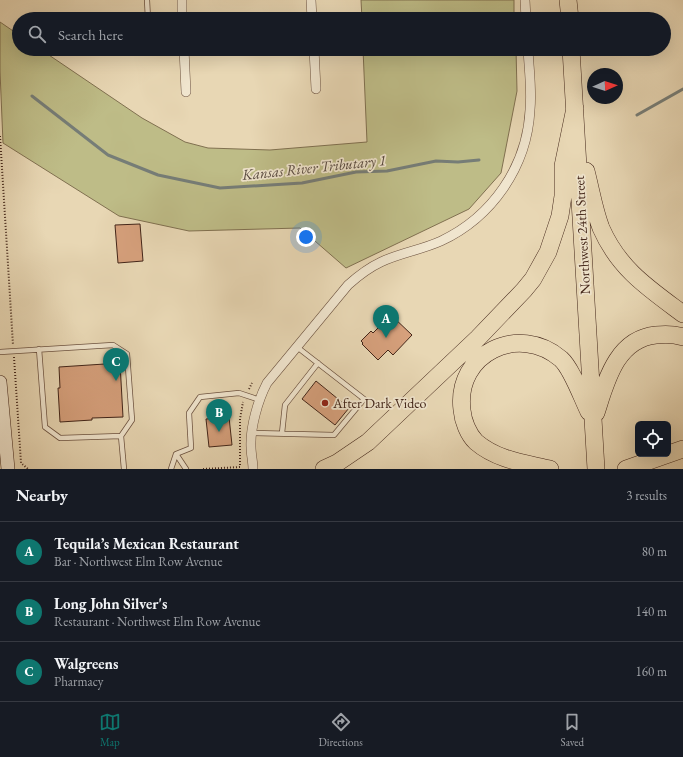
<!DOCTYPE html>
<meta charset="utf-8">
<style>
:root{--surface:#171b24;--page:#242831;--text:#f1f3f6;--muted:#9ea1a6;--line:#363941;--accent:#0f766e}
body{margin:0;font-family:"EB Garamond",serif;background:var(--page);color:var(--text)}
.controls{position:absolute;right:12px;bottom:12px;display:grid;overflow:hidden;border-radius:6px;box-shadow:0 4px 16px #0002}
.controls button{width:36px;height:36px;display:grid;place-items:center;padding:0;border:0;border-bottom:1px solid var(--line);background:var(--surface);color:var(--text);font:20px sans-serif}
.compass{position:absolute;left:587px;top:68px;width:36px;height:36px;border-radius:50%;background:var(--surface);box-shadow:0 4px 16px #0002;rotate:87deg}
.you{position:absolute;left:306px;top:237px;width:14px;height:14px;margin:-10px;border:3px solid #fff;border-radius:50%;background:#1a73e8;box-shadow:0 0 0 6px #1a73e833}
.badge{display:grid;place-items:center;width:26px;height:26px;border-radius:50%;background:var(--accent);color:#fff;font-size:13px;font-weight:700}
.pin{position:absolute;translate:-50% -33px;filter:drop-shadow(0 1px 2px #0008)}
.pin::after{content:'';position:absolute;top:21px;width:14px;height:12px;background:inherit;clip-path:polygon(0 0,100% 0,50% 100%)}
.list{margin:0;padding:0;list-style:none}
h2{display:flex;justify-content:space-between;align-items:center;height:52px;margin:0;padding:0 16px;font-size:17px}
h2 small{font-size:13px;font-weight:400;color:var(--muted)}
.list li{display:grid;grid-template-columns:26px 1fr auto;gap:12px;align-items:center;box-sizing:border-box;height:60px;padding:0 16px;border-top:1px solid var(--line)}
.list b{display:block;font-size:15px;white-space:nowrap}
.list p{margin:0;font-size:13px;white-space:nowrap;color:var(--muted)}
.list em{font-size:13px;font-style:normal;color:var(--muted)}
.icon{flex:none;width:22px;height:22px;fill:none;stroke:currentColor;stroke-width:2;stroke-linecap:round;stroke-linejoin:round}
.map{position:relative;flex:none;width:683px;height:469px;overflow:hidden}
.search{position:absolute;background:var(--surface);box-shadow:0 4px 16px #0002;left:12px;right:12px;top:12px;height:44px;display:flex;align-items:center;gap:10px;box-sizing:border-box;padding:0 14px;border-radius:22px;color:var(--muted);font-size:15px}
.sheet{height:232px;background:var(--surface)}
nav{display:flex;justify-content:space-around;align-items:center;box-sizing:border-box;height:56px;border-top:1px solid var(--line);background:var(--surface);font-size:11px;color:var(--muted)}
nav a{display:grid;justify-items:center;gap:2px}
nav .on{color:var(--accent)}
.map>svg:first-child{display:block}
</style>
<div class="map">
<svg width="683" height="469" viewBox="0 0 683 469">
<rect width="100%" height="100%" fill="#e8d7b4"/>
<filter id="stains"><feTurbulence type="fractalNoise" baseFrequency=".005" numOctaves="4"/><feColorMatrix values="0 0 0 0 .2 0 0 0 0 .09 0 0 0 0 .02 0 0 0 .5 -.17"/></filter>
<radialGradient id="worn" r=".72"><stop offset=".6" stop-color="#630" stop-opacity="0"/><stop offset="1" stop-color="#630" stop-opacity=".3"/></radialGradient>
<!-- green -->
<path fill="#bebc87" stroke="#807050" d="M361 0H514V19H362Z
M0 22 19 35V49H40L142 118 185 142 208 148 270 150 367 142 363 49H516L517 91 501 173 469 209 346 268 300 228 189 231 119 216 3 143 0 71Z"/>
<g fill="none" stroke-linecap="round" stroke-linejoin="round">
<!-- stream -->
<path stroke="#767d77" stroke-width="3" d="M32 96 108 155 158 175 220 188 302 183 356 172 387 171 436 161 458 162 479 160
M637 115 683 89"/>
</g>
<!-- building -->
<path fill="#d6a07c" stroke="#422519" d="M140 224 143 261 118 263 115 225Z
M391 315 412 335 393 355 388 350 378 360 362 344 363 343 361 341 371 331 373 333Z
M120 363 123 417 92 418V420L60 422 58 388H60L59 367Z
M316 381 349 408 335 425 302 399Z
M229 417 232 445 209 447 206 419Z"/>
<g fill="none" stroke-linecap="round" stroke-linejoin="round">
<defs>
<path id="lane" d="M147 0 148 19
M39 349 45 427 60 438 121 436
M0 352 113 345 127 354 132 420 121 436 124 469
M252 433 334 435 364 399 297 347
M282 433 285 405 318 363
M176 454 186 469
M171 469 176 454 191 448 189 413 200 397 239 393 260 400"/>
<path id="street" d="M182 0V19
M311 0 312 19
M525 0 526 19
M184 49 186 92
M314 49 316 89
M253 469C253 462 251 454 251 447 250 428 258 400 267 383L348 285C358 276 368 268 381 262 400 253 421 250 441 241 492 217 527 167 530 110 532 90 529 69 528 49"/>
<path id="secondary" d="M0 382 8 469"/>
<path id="highway" d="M568 0 570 19
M571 49 596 469
M586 171C591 190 594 210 601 228 619 269 648 288 683 314
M596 413C606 382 616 339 656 335 665 334 674 334 683 337
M324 469 337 463 368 442 478 338 524 290 533 279 548 252 560 216 563 196V166L575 108
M550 469C524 463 497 460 476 442 468 434 463 421 462 410 455 353 519 323 561 359 572 369 582 398 589 412
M626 469 683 449"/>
</defs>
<!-- lane casing -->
<use href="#lane" stroke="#6c5240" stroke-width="6"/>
<!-- street casing -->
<use href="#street" stroke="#6c5240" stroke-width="10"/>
<!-- secondary casing -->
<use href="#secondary" stroke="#422519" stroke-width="14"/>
<!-- highway casing -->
<use href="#highway" stroke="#422519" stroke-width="18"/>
<!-- path -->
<path stroke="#422519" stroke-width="2" stroke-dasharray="1 2" stroke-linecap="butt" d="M0 136 13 345
M14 357 21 463 28 469
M249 389 252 383
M203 469 240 467V419L243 402"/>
<!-- lane -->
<use href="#lane" stroke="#f0e5ce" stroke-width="4.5"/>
<!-- street -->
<use href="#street" stroke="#f0e5ce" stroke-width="9"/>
<!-- secondary -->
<use href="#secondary" stroke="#f0e5ce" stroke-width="13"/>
<!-- highway -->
<use href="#highway" stroke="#e8d7b4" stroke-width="17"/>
</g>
<!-- markers -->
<circle fill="#8f2418" stroke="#f0e5ce" stroke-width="1.5" cx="325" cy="403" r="4"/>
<g text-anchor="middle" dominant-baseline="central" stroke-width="3.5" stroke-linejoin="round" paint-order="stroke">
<!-- street labels -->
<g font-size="14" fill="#422519" stroke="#f0e5ce">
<text transform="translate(582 235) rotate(-93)">Northwest 24th Street</text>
</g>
<!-- poi labels -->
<g font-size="14" fill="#422519" stroke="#f0e5ce" text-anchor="start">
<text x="333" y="403">After Dark Video</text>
</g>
<!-- water labels -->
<g font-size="15" font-style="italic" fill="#584a40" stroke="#f0e5ce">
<text transform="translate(314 167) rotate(-6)">Kansas River Tributary 1</text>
</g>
</g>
<rect width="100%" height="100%" filter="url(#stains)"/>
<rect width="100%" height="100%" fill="url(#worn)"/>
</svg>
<div class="controls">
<button><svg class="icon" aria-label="locate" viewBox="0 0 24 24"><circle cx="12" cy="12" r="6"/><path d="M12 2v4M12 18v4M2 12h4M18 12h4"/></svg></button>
</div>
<svg class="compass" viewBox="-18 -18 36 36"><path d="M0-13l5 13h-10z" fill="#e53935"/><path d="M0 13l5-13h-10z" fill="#9ea1a6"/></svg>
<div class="you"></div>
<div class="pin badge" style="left:386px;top:338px">A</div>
<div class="pin badge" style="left:219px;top:432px">B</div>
<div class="pin badge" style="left:116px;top:381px">C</div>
<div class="search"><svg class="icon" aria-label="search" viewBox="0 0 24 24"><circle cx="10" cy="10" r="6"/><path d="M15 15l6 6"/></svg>Search here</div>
</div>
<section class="sheet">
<h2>Nearby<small>3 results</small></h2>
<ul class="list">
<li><span class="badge">A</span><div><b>Tequila’s Mexican Restaurant</b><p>Bar · Northwest Elm Row Avenue</p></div><em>80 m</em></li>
<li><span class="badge">B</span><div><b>Long John Silver's</b><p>Restaurant · Northwest Elm Row Avenue</p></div><em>140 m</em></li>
<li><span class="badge">C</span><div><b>Walgreens</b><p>Pharmacy</p></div><em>160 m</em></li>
</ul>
</section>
<nav>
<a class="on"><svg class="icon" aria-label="map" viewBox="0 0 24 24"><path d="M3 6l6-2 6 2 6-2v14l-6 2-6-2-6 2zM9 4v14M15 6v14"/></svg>Map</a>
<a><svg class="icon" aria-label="directions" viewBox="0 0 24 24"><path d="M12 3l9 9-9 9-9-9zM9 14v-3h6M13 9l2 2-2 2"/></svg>Directions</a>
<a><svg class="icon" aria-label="saved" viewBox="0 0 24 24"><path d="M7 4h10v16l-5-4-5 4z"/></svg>Saved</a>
</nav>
